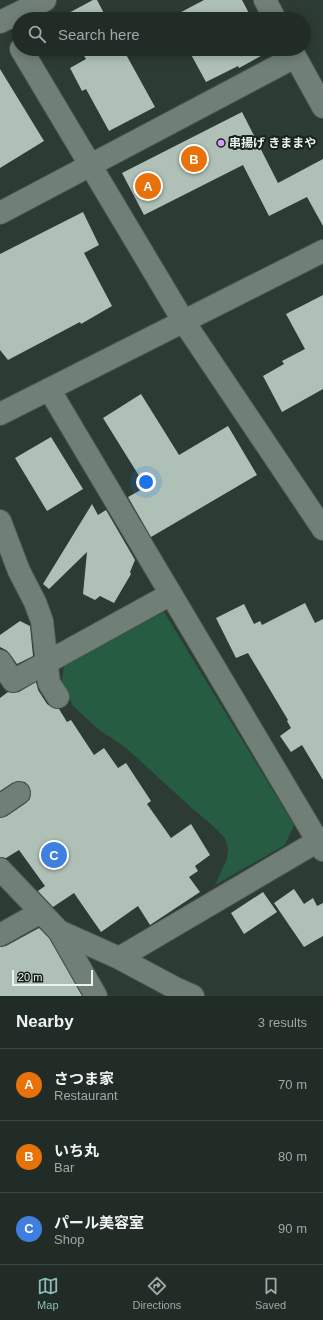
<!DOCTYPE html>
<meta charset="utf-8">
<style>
:root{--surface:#212c26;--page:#29342e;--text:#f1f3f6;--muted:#a2a7a7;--line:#3e4843;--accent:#8bbbb9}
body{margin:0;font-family:Helvetica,"Noto Sans JP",sans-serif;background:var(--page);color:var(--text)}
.scale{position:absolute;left:12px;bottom:10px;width:81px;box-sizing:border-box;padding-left:4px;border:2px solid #eaf3ed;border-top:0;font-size:11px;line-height:14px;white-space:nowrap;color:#eaf3ed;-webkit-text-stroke:3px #1a201c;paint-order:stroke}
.you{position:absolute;left:146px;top:482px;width:14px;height:14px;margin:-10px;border:3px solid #fff;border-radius:50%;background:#1a73e8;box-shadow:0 0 0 6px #1a73e833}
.badge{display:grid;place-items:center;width:26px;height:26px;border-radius:50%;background:var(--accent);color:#fff;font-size:13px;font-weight:700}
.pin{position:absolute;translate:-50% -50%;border:2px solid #fff;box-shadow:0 1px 4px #0006}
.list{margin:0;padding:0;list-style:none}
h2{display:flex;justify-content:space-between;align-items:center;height:52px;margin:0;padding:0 16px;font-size:17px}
h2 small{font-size:13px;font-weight:400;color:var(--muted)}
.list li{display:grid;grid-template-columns:26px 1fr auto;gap:12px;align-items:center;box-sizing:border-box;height:72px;padding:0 16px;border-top:1px solid var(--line)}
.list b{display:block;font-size:15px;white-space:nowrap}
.list p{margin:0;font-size:13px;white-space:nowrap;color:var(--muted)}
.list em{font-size:13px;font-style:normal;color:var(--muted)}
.icon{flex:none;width:22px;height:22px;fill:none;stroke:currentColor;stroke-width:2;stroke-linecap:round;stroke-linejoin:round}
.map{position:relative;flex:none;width:323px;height:996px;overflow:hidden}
.search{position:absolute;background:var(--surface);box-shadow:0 2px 10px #0003;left:12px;right:12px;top:12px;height:44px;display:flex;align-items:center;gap:10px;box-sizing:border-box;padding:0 14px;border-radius:22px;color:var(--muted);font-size:15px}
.sheet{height:268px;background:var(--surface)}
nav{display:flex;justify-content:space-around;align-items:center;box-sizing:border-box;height:56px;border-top:1px solid var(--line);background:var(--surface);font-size:11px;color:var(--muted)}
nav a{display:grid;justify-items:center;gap:2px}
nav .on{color:var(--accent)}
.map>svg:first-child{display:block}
</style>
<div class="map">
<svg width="323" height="996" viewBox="0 0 323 996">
<rect width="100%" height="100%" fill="#2c3b33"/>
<!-- green -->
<path fill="#265d42" d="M164 612 294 825 285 845 215 885 227 859 228 848 225 838 211 824 194 810 125 747 98 729 73 706 62 681 64 665Z"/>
<!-- building -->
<path fill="#afc1b6" d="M93 0H97L107 19H64L63 16Z
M204 0H242L252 19H168Z
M80 49H123L155 107 109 131 86 89 82 91 70 68 86 59Z
M188 49H269L270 51 239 68 238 66 206 82Z
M0 69 44 141 0 168Z
M242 112 278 183 323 159V226L307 197 269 216 243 165 144 215 122 173Z
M83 212 99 245 84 253 112 306 81 324 80 322 8 360 0 350V254Z
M323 295V389L282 412 263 376 284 364 282 361 305 349 286 314Z
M141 394 179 455 228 426 257 475 151 537 128 497 146 487 103 418Z
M51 437 83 489 47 511 15 458Z
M92 504 98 515 106 510 135 560 130 572 131 574 114 603 100 596 95 600 83 594 87 552 49 589 43 584Z
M305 603 315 623 323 619V780L302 745 291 752 280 736 291 728 287 721 288 720 248 653 236 658 216 618 244 604 254 624 260 621 262 625Z
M20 621 30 626 33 656 17 664 10 654 6 650 0 647V635Z
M36 682 38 690 47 704 53 708 59 709 67 722 71 720 94 755 104 748 118 768 126 763 151 801 147 804 171 838 191 824 210 855 195 866 198 871 189 877 200 892 150 925 138 906 101 932 74 893 53 907 38 891 45 886 19 850 6 858 0 857V818L7 816 26 803 30 799 31 792 29 786 25 782 18 781 12 783 0 791V698L8 692 13 693 19 692Z
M294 889 304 904 313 898 317 906 323 903V936L304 947 274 903Z
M263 892 277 912 244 934 231 913Z
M39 928 49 938 82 996H0V947L6 946Z"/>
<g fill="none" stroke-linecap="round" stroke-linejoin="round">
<defs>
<path id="minor" d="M265 0 275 19
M0 22 45 0
M21 49 184 322 323 529
M291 49 323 107
M0 213 295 57
M49 389 323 850
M0 414 323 251
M0 521 19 571 35 602 42 621 49 683 58 697
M0 661 13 681 171 594
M0 806 19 793
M0 869 59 931 96 996
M59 931 119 958 175 988 193 996
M0 935 41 912
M119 958 323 838"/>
</defs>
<!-- minor casing -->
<use href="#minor" stroke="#4c5851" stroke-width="24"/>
<!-- minor -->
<use href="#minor" stroke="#708077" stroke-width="22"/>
</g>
<!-- markers -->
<circle fill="#d39cfc" stroke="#1a201c" stroke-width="1.5" cx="221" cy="143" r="4"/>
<g text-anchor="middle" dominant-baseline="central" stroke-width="4" stroke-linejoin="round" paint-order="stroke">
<!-- poi labels -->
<g font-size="12" font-weight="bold" fill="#eaf3ed" stroke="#1a201c" text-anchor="start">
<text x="229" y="143">串揚げ きままや</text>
</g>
</g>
</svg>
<div class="scale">20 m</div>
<div class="you"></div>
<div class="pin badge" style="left:148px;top:186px;background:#e8710a">A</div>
<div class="pin badge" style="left:194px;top:159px;background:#e8710a">B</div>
<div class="pin badge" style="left:54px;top:855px;background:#3f7fe0">C</div>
<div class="search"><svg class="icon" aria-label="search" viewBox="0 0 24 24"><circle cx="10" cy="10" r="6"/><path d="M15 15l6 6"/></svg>Search here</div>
</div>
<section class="sheet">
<h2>Nearby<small>3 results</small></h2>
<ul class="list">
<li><span class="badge" style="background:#e8710a">A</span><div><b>さつま家</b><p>Restaurant</p></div><em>70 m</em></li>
<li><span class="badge" style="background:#e8710a">B</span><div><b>いち丸</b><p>Bar</p></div><em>80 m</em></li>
<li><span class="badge" style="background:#3f7fe0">C</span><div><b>パール美容室</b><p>Shop</p></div><em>90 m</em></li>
</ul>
</section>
<nav>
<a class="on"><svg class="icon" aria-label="map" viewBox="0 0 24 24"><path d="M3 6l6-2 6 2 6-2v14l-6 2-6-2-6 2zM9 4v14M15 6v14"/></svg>Map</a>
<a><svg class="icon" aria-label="directions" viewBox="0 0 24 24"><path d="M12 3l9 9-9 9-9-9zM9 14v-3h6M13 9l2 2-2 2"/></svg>Directions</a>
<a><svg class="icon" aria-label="saved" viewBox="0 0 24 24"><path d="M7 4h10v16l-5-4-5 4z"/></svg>Saved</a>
</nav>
